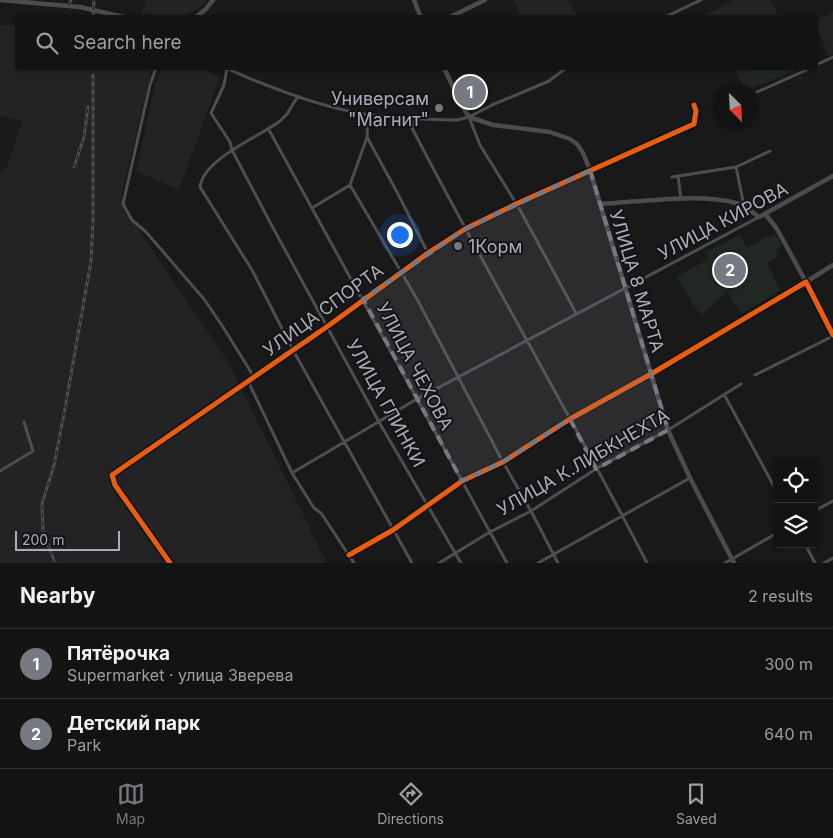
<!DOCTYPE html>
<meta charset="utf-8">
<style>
:root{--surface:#131313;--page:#202021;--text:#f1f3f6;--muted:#9d9ea0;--line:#323233;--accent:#777982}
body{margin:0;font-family:Inter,sans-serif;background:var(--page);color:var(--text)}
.controls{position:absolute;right:15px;bottom:15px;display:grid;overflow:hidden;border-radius:5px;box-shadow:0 1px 4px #0004}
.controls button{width:45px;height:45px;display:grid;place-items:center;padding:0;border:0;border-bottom:1px solid var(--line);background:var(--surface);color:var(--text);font:25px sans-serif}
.compass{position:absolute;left:713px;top:85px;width:45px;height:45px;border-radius:50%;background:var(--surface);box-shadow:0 1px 4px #0004;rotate:156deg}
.scale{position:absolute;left:15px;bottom:12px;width:105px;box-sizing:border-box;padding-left:5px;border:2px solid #aaadba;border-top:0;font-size:14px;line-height:18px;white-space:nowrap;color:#aaadba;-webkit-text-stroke:4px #131315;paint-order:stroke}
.you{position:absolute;left:399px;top:234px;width:18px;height:18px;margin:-12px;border:4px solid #fff;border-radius:50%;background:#1a73e8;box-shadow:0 0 0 8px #1a73e833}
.badge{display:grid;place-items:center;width:32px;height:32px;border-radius:50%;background:var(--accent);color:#fff;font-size:16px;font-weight:700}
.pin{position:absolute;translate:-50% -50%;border:2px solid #fff;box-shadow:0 1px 5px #0006}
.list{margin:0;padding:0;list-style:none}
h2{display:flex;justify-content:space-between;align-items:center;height:65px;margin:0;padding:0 20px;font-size:21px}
h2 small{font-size:16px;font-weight:400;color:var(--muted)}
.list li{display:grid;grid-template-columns:32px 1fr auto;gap:15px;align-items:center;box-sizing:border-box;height:70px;padding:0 20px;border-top:1px solid var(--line)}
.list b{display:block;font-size:19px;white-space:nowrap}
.list p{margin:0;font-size:16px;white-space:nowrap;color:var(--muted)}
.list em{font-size:16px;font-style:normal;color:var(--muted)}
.icon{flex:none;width:28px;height:28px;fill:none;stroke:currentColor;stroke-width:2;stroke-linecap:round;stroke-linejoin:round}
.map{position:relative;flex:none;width:833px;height:563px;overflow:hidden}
.search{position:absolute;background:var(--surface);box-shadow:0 1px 4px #0004;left:15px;right:15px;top:15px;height:55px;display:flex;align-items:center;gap:12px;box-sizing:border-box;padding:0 18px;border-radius:5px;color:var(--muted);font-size:19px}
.sheet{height:205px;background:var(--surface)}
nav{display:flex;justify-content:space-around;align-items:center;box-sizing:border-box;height:70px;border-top:1px solid var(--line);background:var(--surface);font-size:14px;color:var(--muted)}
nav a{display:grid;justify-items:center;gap:2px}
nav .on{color:var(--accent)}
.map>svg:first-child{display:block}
</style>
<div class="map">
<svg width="833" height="563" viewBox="0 0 833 563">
<rect width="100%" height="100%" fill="#191919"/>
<!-- built -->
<path fill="#232325" d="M146 0H207L201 7 184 17 142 14Z
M513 0H568L579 17H522Z
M733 0H770L779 17H705L704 16Z
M833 12V53L829 55 816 28V21Z
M0 25 17 26 18 68H152L121 197 132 220 227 360 327 563H0V172L7 167 22 121 0 116Z
M162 68H201L220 77 179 190 136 171 155 85Z
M734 68H798L797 70 752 88 743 84Z"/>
<!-- green -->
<path fill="#212823" d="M743 68H794L755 86Z
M740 235 747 248 768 236 770 238 776 235 782 246 776 250 779 256 767 263 780 290 742 314 727 291 701 316 676 277 709 259 706 252Z"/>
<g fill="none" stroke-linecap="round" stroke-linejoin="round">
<!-- minor -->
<path stroke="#4d4e52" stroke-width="3" d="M663 18 701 0
M816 65 833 57
M156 68 150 85 123 204 132 220 146 232 204 299 223 327 254 377
M226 68C263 85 313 104 353 112 387 119 423 119 457 120L469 117 492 105 549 81 566 68
M227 68 224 85 211 113 230 142 232 150 272 226 379 422 461 563
M757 92 811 68
M298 96 287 114 280 121C259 137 203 159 200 187L252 270 293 350 412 563
M368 114 367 137 398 194 428 253
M469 117 480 145 519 208 576 313
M415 118 412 128C488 275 572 417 647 563
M269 130 507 563
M367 137 350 185 417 299 503 462 531 511 558 563
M736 167 744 206
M590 170 694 124 696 111 694 105
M678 176 681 199
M672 177 736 167 770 151
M312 208 350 185
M755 375 833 336
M248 381 292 473 314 508 321 513 354 563
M724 394 777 492
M0 471 33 451 24 422
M292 473 417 399 759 217
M112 475 115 485 170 563
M814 511 833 501
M805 544 815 563
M349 555 393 530 462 481 503 462 570 419 651 374 806 282 833 335
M439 563 490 532 531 511 596 469 668 430 741 384
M538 563 690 478
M725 563 777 533
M824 563 833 558"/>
<!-- tertiary -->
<path stroke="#4d4e52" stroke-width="4" d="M112 475 328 326 448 239 481 220 590 170"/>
<!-- secondary -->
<path stroke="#4c4c50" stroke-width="4.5" d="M0 0 80 7 128 18
M414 0 421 18
M195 18 206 9 213 0
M448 18 485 0
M444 68 461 104 469 117 493 125 550 132 570 139 577 144 583 153 590 170 668 430 690 478 734 563
M600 204C638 202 700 193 736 203 745 205 752 212 759 217L833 176
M766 215 777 229 806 282 833 265"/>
<defs>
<path id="rail" d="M69 6 71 0
M93 18 94 0
M74 167 84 137 88 107
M55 563 43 531 42 504 54 465 64 414 91 261 93 221V75"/>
</defs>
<!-- rail casing -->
<use href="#rail" stroke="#4e4f52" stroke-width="3"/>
<!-- rail -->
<use href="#rail" stroke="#131315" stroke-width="1" stroke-dasharray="4" stroke-linecap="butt"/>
<defs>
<path id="cycleway" d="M349 555 393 530 462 481 503 462 570 419 651 374 806 282 833 335
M170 563 115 485 112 475 328 326 428 253 465 229 516 204 694 124 696 111 694 105"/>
</defs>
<!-- cycleway casing -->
<use href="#cycleway" stroke="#131315" stroke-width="8"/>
<!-- cycleway -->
<use href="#cycleway" stroke="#e95d12" stroke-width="5"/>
</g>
<!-- marked area -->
<path fill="#777982" fill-opacity="0.2" stroke="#777982" stroke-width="4" stroke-dasharray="10 6" stroke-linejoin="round" d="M590 170 668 430 596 469 570 419 503 462 462 481 363 299 465 229Z"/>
<!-- markers -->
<g fill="#777982" stroke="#131315" stroke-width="2">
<circle cx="439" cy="108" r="5"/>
<circle cx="458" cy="246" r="5"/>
</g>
<g text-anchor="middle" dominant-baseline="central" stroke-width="4" stroke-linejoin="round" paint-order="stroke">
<!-- poi labels -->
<g font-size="18" fill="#aaadba" stroke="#131315" text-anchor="end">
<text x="429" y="98">Универсам<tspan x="429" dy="21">"Магнит"</tspan></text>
<text x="468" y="246" text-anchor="start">1Корм</text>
</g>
<!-- street labels -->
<g font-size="18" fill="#aaadba" stroke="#131315">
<text transform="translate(723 221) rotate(-28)">УЛИЦА КИРОВА</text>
<text transform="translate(637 281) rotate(73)">УЛИЦА 8 МАРТА</text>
<text transform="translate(323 310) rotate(-36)">УЛИЦА СПОРТА</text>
<text transform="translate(415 366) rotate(62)">УЛИЦА ЧЕХОВА</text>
<text transform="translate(386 403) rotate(61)">УЛИЦА ГЛИНКИ</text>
<text transform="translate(583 462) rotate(-30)">УЛИЦА К.ЛИБКНЕХТА</text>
</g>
</g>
</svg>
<div class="controls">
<button><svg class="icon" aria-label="locate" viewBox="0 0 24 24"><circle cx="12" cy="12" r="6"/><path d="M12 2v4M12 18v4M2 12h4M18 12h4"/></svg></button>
<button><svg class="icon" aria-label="layers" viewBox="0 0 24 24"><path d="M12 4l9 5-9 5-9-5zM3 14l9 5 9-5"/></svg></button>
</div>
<svg class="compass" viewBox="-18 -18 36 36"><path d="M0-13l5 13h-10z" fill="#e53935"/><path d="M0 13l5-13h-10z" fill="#9d9ea0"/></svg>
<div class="scale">200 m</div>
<div class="you"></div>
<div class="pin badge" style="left:470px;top:92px">1</div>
<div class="pin badge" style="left:730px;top:270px">2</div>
<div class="search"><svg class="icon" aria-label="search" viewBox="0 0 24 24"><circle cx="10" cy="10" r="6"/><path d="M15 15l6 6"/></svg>Search here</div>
</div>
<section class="sheet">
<h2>Nearby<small>2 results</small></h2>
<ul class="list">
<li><span class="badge">1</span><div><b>Пятёрочка</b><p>Supermarket · улица Зверева</p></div><em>300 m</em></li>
<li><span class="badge">2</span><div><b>Детский парк</b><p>Park</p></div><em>640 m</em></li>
</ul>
</section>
<nav>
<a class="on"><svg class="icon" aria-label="map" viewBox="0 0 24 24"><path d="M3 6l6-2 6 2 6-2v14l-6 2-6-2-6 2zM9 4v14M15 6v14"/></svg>Map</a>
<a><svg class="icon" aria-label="directions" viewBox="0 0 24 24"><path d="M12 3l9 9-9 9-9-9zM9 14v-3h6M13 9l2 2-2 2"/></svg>Directions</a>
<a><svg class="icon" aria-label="saved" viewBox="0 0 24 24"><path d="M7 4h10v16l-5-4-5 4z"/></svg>Saved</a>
</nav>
